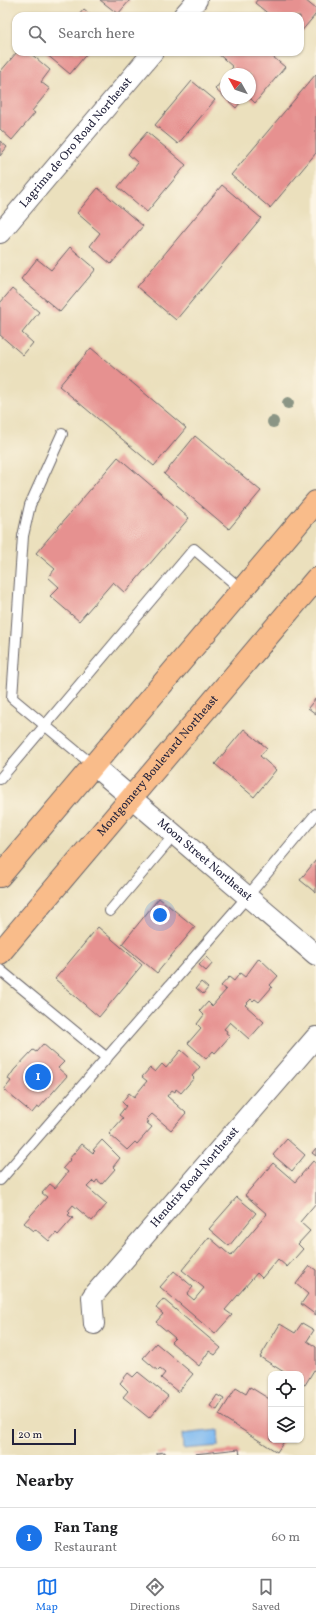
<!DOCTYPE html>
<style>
:root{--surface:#fff;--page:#f2f2f2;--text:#202124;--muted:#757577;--line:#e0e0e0;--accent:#1a73e8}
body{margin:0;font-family:Vollkorn,serif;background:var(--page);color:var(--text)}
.controls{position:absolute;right:12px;bottom:12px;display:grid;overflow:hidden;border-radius:8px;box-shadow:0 1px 3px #0004}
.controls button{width:36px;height:36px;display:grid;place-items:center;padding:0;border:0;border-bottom:1px solid var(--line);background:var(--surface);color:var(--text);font:20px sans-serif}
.compass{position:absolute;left:220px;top:68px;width:36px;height:36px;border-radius:50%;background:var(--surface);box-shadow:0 1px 3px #0004;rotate:310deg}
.scale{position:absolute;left:12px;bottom:10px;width:64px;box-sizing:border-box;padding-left:4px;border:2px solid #22223b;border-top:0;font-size:11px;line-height:14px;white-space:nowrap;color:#22223b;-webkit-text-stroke:3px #fcf5e5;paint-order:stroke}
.you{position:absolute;left:160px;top:915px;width:14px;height:14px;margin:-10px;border:3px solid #fff;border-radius:50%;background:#1a73e8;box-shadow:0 0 0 6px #1a73e833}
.badge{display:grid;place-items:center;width:26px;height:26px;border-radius:50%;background:var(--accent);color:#fff;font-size:13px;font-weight:700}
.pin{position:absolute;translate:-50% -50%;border:2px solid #fff;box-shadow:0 1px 4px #0006}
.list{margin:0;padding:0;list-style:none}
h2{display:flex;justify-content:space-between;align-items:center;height:52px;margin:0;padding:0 16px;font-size:17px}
h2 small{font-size:13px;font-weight:400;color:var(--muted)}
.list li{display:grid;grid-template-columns:26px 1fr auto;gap:12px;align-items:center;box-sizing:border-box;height:60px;padding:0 16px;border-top:1px solid var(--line)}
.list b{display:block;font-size:15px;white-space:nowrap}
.list p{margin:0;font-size:13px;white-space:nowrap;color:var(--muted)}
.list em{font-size:13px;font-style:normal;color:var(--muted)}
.icon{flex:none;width:22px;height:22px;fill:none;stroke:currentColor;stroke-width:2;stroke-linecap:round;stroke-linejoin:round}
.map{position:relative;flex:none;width:316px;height:1455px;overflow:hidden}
.search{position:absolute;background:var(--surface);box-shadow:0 1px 3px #0004;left:12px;right:12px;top:12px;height:44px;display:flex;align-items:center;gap:10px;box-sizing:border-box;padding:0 14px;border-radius:12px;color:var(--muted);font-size:15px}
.sheet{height:112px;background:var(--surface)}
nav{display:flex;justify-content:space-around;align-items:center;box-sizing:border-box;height:56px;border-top:1px solid var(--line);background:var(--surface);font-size:11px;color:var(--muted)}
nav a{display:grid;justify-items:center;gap:2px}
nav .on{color:var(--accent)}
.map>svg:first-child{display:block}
</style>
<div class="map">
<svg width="316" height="1455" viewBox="0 0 316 1455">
<rect width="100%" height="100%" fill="#fcf5e5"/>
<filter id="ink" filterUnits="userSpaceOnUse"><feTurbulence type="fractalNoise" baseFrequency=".025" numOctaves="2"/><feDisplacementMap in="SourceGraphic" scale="8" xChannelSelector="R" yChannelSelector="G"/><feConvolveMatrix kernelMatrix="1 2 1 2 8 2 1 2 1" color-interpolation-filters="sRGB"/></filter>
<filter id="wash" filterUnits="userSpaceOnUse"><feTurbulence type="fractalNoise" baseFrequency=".012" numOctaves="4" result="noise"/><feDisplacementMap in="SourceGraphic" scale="16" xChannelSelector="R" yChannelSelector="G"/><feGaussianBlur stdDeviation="0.9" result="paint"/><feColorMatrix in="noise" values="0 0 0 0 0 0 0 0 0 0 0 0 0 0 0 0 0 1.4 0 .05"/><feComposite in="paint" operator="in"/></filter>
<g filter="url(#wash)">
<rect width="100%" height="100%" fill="#ebe0bd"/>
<!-- water -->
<path fill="#7eb9f0" stroke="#506e96" d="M218 1430 219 1446 183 1449 182 1434Z"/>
<g id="blocks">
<!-- building -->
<path fill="#e69190" d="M100 0H130L118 14Z
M257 0H305L316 9V14L300 33V16H271L255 3Z
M84 9 93 16H78Z
M17 52H29L50 70 41 82 50 89 32 111 35 113 12 140 0 129V72Z
M48 52H88L70 74 46 54Z
M216 52H267L285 67 255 103 250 98V74H227L233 67Z
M316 74V153L270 208 231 175Z
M226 76V98H244L236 108 215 89Z
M192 81 215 100 178 144 155 125Z
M147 132 186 165 147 212 118 187 138 163 128 154Z
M0 141 7 147 0 156Z
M222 185 261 218 176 320 137 287Z
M98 188 143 226 111 264 90 246 100 233 77 213Z
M70 247 96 269 60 312 21 279 37 259 51 270Z
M12 289 39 312 22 333 33 343 23 355 0 335V303Z
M91 348 186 428 154 466 59 386Z
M195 436 261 491 229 529 164 474Z
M118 457 189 518 125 593 113 582 79 621 50 596 59 587 48 577 55 569 36 553Z
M316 698V714L308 708Z
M244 729 267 748 260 756 276 770 254 797 215 764Z
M316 860V893L300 880Z
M159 898 195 927 157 973 122 944Z
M98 927 142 965 99 1017 55 979Z
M206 957 213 963 206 971 199 965Z
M259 958 278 976 270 985 272 987 259 1002 255 999 253 1001 251 999 245 1005 264 1022 249 1039 230 1022 224 1029 227 1031 226 1033 230 1036 215 1053 213 1051 206 1059 188 1043 201 1028 197 1024 204 1015 200 1011 208 1002 212 1006 226 990 221 986 229 977 234 981 240 973 245 977Z
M201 982 208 988 203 994 196 988Z
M43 1044 64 1062 58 1068 67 1076 39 1108 37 1107 32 1113 4 1090 11 1081 8 1079 14 1070 33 1050 36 1052Z
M181 1050 200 1067 192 1076 194 1078 181 1093 176 1089 175 1092 172 1090 167 1096 186 1113 171 1130 152 1114 146 1120 149 1122 147 1123 152 1127 137 1144 135 1142 127 1150 109 1134 123 1118 119 1115 126 1106 122 1102 129 1093 134 1097 147 1081 142 1077 150 1068 155 1072 162 1064 166 1068Z
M287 1139 305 1155 292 1171 273 1155Z
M102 1140 120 1158 113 1167 115 1169 102 1184 97 1180 95 1183 93 1181 87 1187 107 1204 92 1221 73 1205 68 1211 70 1213 68 1215 73 1218 58 1235 56 1233 49 1241 35 1229 34 1231 24 1223 47 1197 42 1193 50 1184 55 1188 68 1172 63 1168 70 1160 69 1159 82 1144 93 1153 95 1151 93 1150Z
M316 1148V1156L312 1153Z
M313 1161 316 1163V1203L300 1222 310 1231 298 1244 303 1249 287 1267 278 1259 262 1278 257 1273 225 1310 232 1315 215 1334 160 1287 174 1271 193 1287 187 1294 194 1300 204 1288 182 1270 209 1237 231 1256 267 1214 245 1195 273 1163 295 1182Z
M237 1197 256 1213 229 1246 209 1229Z
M310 1266 316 1270V1315L301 1304 308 1294 296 1284Z
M163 1299 221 1348 215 1355 209 1351 199 1366 171 1342 175 1338 156 1322 163 1314 156 1308Z
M302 1323 314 1330 307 1341 316 1347V1371L314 1370 305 1385 301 1383V1374H287L260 1357 280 1324 295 1333Z
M156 1343 193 1374 178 1392 161 1378 165 1373 160 1369 158 1371 143 1358Z
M138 1372 168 1396 149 1418 123 1397 128 1391 120 1383 128 1373 133 1377Z
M250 1387 271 1400V1440H285L277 1452 219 1415 236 1388 246 1394Z
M217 1395 224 1399 217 1410 210 1406Z
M239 1449 240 1455H194V1454Z
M165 1452V1455H157V1453Z"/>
</g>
</g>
<g filter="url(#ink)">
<use href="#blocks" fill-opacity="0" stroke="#686468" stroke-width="1"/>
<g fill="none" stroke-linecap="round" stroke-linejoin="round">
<defs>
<path id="service" d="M62 434 30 505 23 536 12 698 94 766
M0 779 194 549 242 590
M110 911 175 834
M0 970 107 1058
M0 1180 247 897 316 814"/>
<g id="minor">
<path d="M183 16 197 0"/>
<path id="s1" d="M0 233 153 52"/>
<path id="s2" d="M94 766 316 955"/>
<path id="s3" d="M94 1324 92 1297 316 1037"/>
</g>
<g id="primary">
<path d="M0 876 316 502"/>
<path id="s4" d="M0 953 316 579"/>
</g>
</defs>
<!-- service casing -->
<use href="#service" stroke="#686468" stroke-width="12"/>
<!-- minor casing -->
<use href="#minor" stroke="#686468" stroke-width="22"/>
<!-- primary casing -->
<use href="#primary" stroke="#686468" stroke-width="24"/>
<!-- service -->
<use href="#service" stroke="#fff" stroke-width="10"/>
<!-- minor -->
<use href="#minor" stroke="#fff" stroke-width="20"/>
<!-- primary -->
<use href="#primary" stroke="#f9bc8a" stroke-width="22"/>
</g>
<!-- trees -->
<g fill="#8b9585">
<circle cx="288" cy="403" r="6"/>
<circle cx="273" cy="422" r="6"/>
</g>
</g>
<g text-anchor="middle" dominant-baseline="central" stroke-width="3.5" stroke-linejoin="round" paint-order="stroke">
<!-- street labels -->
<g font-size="12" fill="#22223b" stroke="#fcf5e5">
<text stroke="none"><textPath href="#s1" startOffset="118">Lagrima de Oro Road Northeast</textPath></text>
<text stroke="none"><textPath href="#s4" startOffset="245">Montgomery Boulevard Northeast</textPath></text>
<text stroke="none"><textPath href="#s2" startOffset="145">Moon Street Northeast</textPath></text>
<text stroke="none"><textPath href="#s3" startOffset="185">Hendrix Road Northeast</textPath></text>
</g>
</g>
</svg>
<div class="controls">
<button><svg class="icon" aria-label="locate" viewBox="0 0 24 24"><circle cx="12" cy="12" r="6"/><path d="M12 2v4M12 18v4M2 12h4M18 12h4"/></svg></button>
<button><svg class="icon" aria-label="layers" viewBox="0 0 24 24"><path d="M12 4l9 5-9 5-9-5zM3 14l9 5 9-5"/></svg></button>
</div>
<svg class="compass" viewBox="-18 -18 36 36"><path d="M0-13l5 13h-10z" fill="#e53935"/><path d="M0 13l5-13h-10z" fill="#757577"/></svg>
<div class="scale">20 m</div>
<div class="you"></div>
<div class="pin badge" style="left:38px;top:1077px">1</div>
<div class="search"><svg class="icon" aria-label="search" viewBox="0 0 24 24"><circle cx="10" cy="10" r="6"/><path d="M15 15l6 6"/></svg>Search here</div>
</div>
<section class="sheet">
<h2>Nearby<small></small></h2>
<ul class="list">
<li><span class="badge">1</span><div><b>Fan Tang</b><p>Restaurant</p></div><em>60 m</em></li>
</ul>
</section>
<nav>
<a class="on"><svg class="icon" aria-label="map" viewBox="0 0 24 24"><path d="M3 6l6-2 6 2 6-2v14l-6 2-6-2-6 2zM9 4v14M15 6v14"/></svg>Map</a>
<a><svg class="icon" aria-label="directions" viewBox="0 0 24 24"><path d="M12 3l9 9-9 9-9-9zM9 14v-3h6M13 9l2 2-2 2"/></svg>Directions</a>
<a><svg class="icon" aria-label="saved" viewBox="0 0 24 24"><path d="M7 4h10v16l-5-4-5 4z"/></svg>Saved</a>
</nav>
